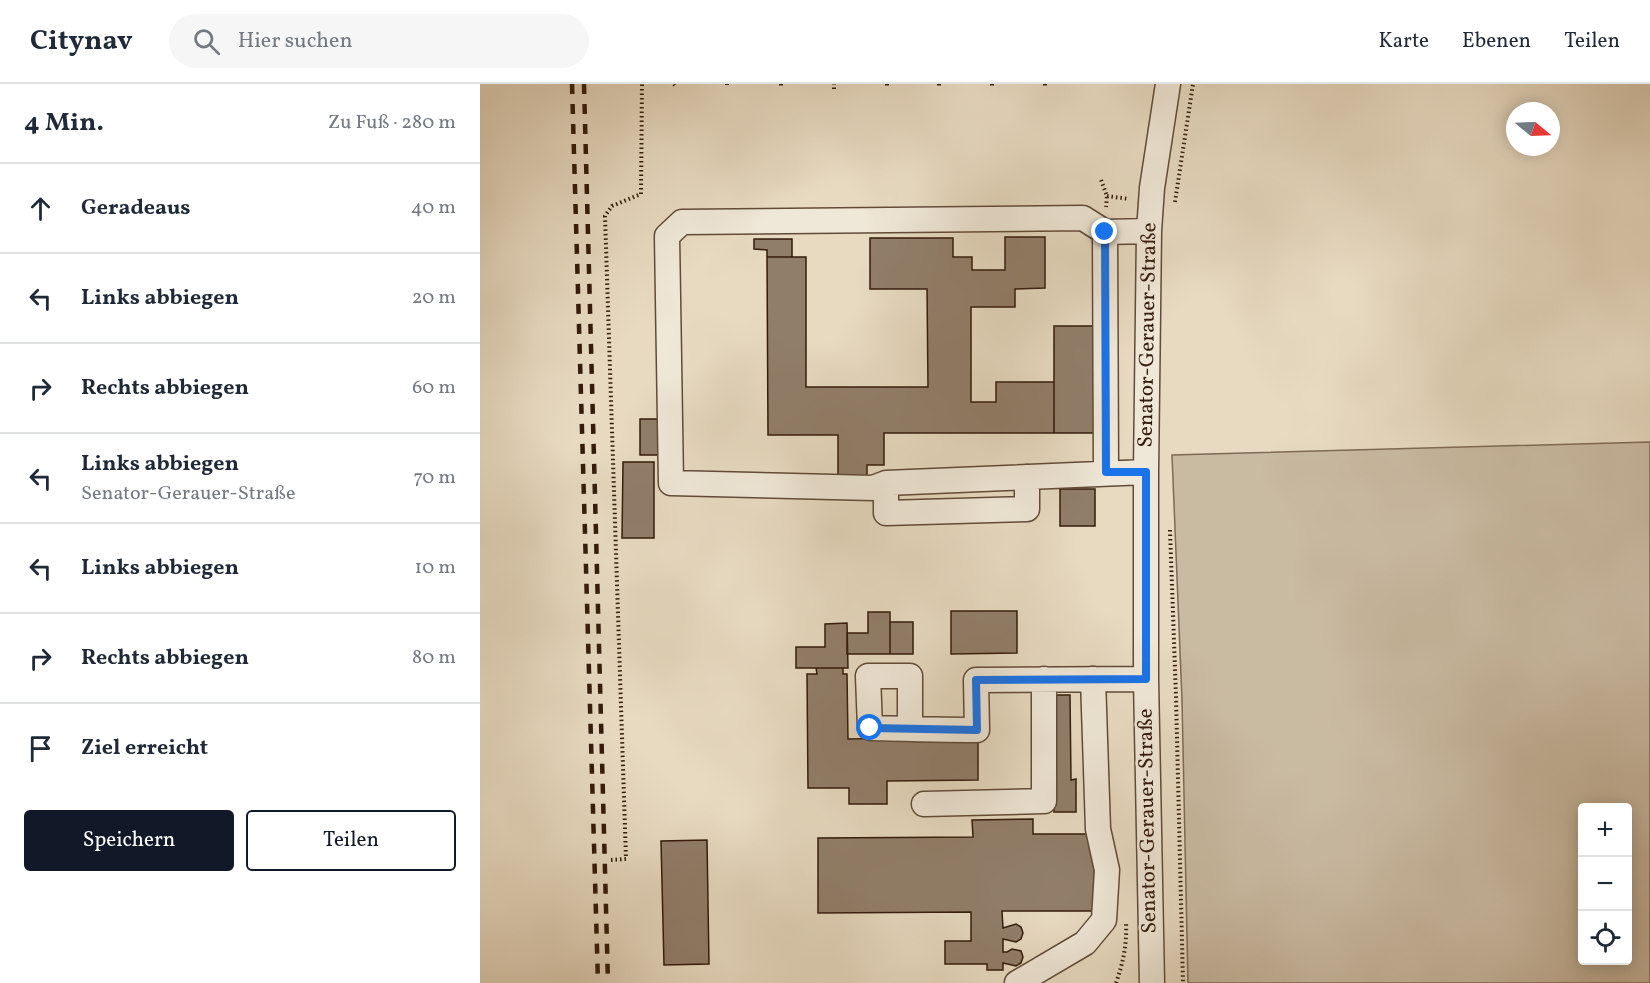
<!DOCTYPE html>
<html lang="de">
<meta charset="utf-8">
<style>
:root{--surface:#fff;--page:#f6f6f7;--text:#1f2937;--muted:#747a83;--line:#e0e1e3;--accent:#111827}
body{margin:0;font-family:Vollkorn,serif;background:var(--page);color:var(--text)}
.controls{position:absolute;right:18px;bottom:18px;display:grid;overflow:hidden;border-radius:6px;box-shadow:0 3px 15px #0003}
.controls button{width:54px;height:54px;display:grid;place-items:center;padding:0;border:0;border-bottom:2px solid var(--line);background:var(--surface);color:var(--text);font:30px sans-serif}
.compass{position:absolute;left:1026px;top:18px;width:54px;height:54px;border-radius:50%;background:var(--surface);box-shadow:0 3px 15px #0003;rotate:109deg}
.stop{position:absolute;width:18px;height:18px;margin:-14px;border:4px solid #1a73e8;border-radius:50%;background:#fff}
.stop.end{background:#1a73e8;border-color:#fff;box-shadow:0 2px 6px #0008}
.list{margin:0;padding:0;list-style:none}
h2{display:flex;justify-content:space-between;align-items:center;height:78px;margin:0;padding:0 24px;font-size:26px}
h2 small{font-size:20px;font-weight:400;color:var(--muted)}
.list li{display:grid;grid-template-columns:39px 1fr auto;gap:18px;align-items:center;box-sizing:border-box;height:90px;padding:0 24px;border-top:2px solid var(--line)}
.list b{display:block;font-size:22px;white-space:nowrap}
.list p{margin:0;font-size:20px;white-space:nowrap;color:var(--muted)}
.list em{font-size:20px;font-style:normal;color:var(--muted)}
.actions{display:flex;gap:12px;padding:18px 24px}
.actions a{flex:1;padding:14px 0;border:2px solid var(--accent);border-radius:6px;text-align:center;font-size:21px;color:var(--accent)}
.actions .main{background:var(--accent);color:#fff}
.icon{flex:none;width:33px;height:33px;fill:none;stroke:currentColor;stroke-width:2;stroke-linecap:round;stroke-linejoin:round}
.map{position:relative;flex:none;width:1170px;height:899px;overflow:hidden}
header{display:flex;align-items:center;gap:36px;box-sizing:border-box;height:84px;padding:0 30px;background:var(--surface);border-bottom:2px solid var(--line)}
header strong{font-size:28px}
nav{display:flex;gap:33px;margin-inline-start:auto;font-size:21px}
.search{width:420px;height:54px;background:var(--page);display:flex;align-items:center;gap:15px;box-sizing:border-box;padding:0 21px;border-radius:33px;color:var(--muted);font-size:22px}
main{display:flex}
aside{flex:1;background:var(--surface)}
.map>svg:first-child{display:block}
</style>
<header>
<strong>Citynav</strong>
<div class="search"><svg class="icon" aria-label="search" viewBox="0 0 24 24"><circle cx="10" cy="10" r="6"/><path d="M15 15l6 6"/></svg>Hier suchen</div>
<nav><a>Karte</a><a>Ebenen</a><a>Teilen</a></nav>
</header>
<main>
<aside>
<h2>4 Min.<small>Zu Fuß · 280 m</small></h2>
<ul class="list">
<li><svg class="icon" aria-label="ahead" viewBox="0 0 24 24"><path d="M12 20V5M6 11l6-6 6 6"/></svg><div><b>Geradeaus</b></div><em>40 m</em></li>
<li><svg class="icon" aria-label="left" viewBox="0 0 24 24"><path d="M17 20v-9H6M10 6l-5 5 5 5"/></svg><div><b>Links abbiegen</b></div><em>20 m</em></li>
<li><svg class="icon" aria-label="right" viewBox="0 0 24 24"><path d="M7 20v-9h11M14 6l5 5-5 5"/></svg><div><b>Rechts abbiegen</b></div><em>60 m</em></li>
<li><svg class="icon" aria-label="left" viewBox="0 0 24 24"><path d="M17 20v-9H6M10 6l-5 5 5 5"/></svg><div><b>Links abbiegen</b><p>Senator-Gerauer-Straße</p></div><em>70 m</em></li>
<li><svg class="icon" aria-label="left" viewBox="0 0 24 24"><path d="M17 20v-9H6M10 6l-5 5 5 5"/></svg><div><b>Links abbiegen</b></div><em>10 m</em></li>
<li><svg class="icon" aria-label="right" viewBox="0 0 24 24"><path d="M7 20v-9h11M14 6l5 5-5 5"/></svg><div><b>Rechts abbiegen</b></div><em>80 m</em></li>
<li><svg class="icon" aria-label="arrive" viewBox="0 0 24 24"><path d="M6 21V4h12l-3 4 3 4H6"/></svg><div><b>Ziel erreicht</b></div></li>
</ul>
<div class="actions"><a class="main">Speichern</a><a>Teilen</a></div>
</aside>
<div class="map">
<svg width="1170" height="899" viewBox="0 0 1170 899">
<rect width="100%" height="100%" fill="#e7dac1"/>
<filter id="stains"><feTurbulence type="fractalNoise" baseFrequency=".00333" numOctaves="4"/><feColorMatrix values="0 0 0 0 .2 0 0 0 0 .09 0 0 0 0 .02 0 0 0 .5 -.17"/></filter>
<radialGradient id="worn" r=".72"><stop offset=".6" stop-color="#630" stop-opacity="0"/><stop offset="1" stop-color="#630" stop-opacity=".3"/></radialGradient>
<!-- green -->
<path fill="#c9baa2" stroke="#7e6a56" stroke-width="1.5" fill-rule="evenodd" d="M1170 358V899H708L702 616 692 371ZM1102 724H1148V876H1102Z"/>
<!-- building -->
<path fill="#917e6a" stroke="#341b0b" stroke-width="1.5" d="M525 153H565V204L535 205V223H491V318H516V298H574V349H404V381H387V394H358V351H288L287 173H326V303H448L447 205H390V154H473V173H492V186H525Z
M274 155H312V173H287V166L274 165Z
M574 242H616V349H574Z
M160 335H180V371H160Z
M143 378H174V454H142Z
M580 405H615V442H580Z
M471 527H537V569L471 570Z
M388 528H410V570H367V549H388Z
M410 538H433V570H410Z
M367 539 368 584H316V563H345V540Z
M336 584H363V590H367L368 655 498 653V696L407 697V720H369V704H328L327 590H337Z
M573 611H590L591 696 596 695V728H574Z
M553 735V750H614L615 827H522L523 844 536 840 541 843 543 849 541 855 536 858 523 855V868H527L532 865 541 867 543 873 541 879 536 882 523 879V886H507V880H465V857H491V828L338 829V754L493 753 492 736Z
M227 756 229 880 184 881 181 757Z"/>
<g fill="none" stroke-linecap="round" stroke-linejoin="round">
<defs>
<path id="minor" d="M625 148 603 134 202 138 187 152 191 399 393 404 406 399 666 388
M626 388 625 148 669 147
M406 399V429L547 425V393
M430 645V592H388L390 644C426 645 461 646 497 646L496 596 666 595
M444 720 564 717V595
M537 899 605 859 624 836 627 786 618 745 613 595
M672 899 666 595V388L669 147 672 104 688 0"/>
</defs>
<!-- minor casing -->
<use href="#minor" stroke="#614b38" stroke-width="27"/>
<!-- path -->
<path stroke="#341b0b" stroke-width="4" stroke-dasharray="1.5 3" stroke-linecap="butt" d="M194 0 195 1
M247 0V1
M301 0V4
M407 0V3
M459 0V3
M512 0V3
M565 0V4
M354 5V0
M621 96 627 112 626 123
M627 112 649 115
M695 118 713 0
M690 446 696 613 703 899
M131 776 146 775 125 132 132 122 161 110 162 0
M636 899C643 879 647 861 646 839"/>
<!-- minor -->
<use href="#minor" stroke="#efe7d7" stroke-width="24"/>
<!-- rail -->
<path stroke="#341b0b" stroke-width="4.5" stroke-dasharray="10 10" stroke-linecap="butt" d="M92 0 118 899
M104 0 128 899"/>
</g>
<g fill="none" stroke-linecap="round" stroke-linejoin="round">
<!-- route -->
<path stroke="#1a73e8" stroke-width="8" d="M390 644 497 646 496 596 666 595V388H626L625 148"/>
</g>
<g text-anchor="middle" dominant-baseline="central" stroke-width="5" stroke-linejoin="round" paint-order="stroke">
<!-- street labels -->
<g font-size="21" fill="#341b0b" stroke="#efe7d7">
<text transform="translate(668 251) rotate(-89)">Senator-Gerauer-Straße</text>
<text transform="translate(668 737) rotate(-91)">Senator-Gerauer-Straße</text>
</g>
</g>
<rect width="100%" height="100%" filter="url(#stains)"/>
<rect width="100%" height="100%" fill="url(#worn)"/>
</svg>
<div class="controls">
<button>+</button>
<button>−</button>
<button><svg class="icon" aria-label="locate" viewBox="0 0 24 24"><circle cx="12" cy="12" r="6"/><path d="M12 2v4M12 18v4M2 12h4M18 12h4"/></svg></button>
</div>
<svg class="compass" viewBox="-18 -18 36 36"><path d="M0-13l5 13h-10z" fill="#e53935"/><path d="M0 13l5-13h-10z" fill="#747a83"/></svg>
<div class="stop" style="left:390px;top:644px"></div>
<div class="stop end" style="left:625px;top:148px"></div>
</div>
</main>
